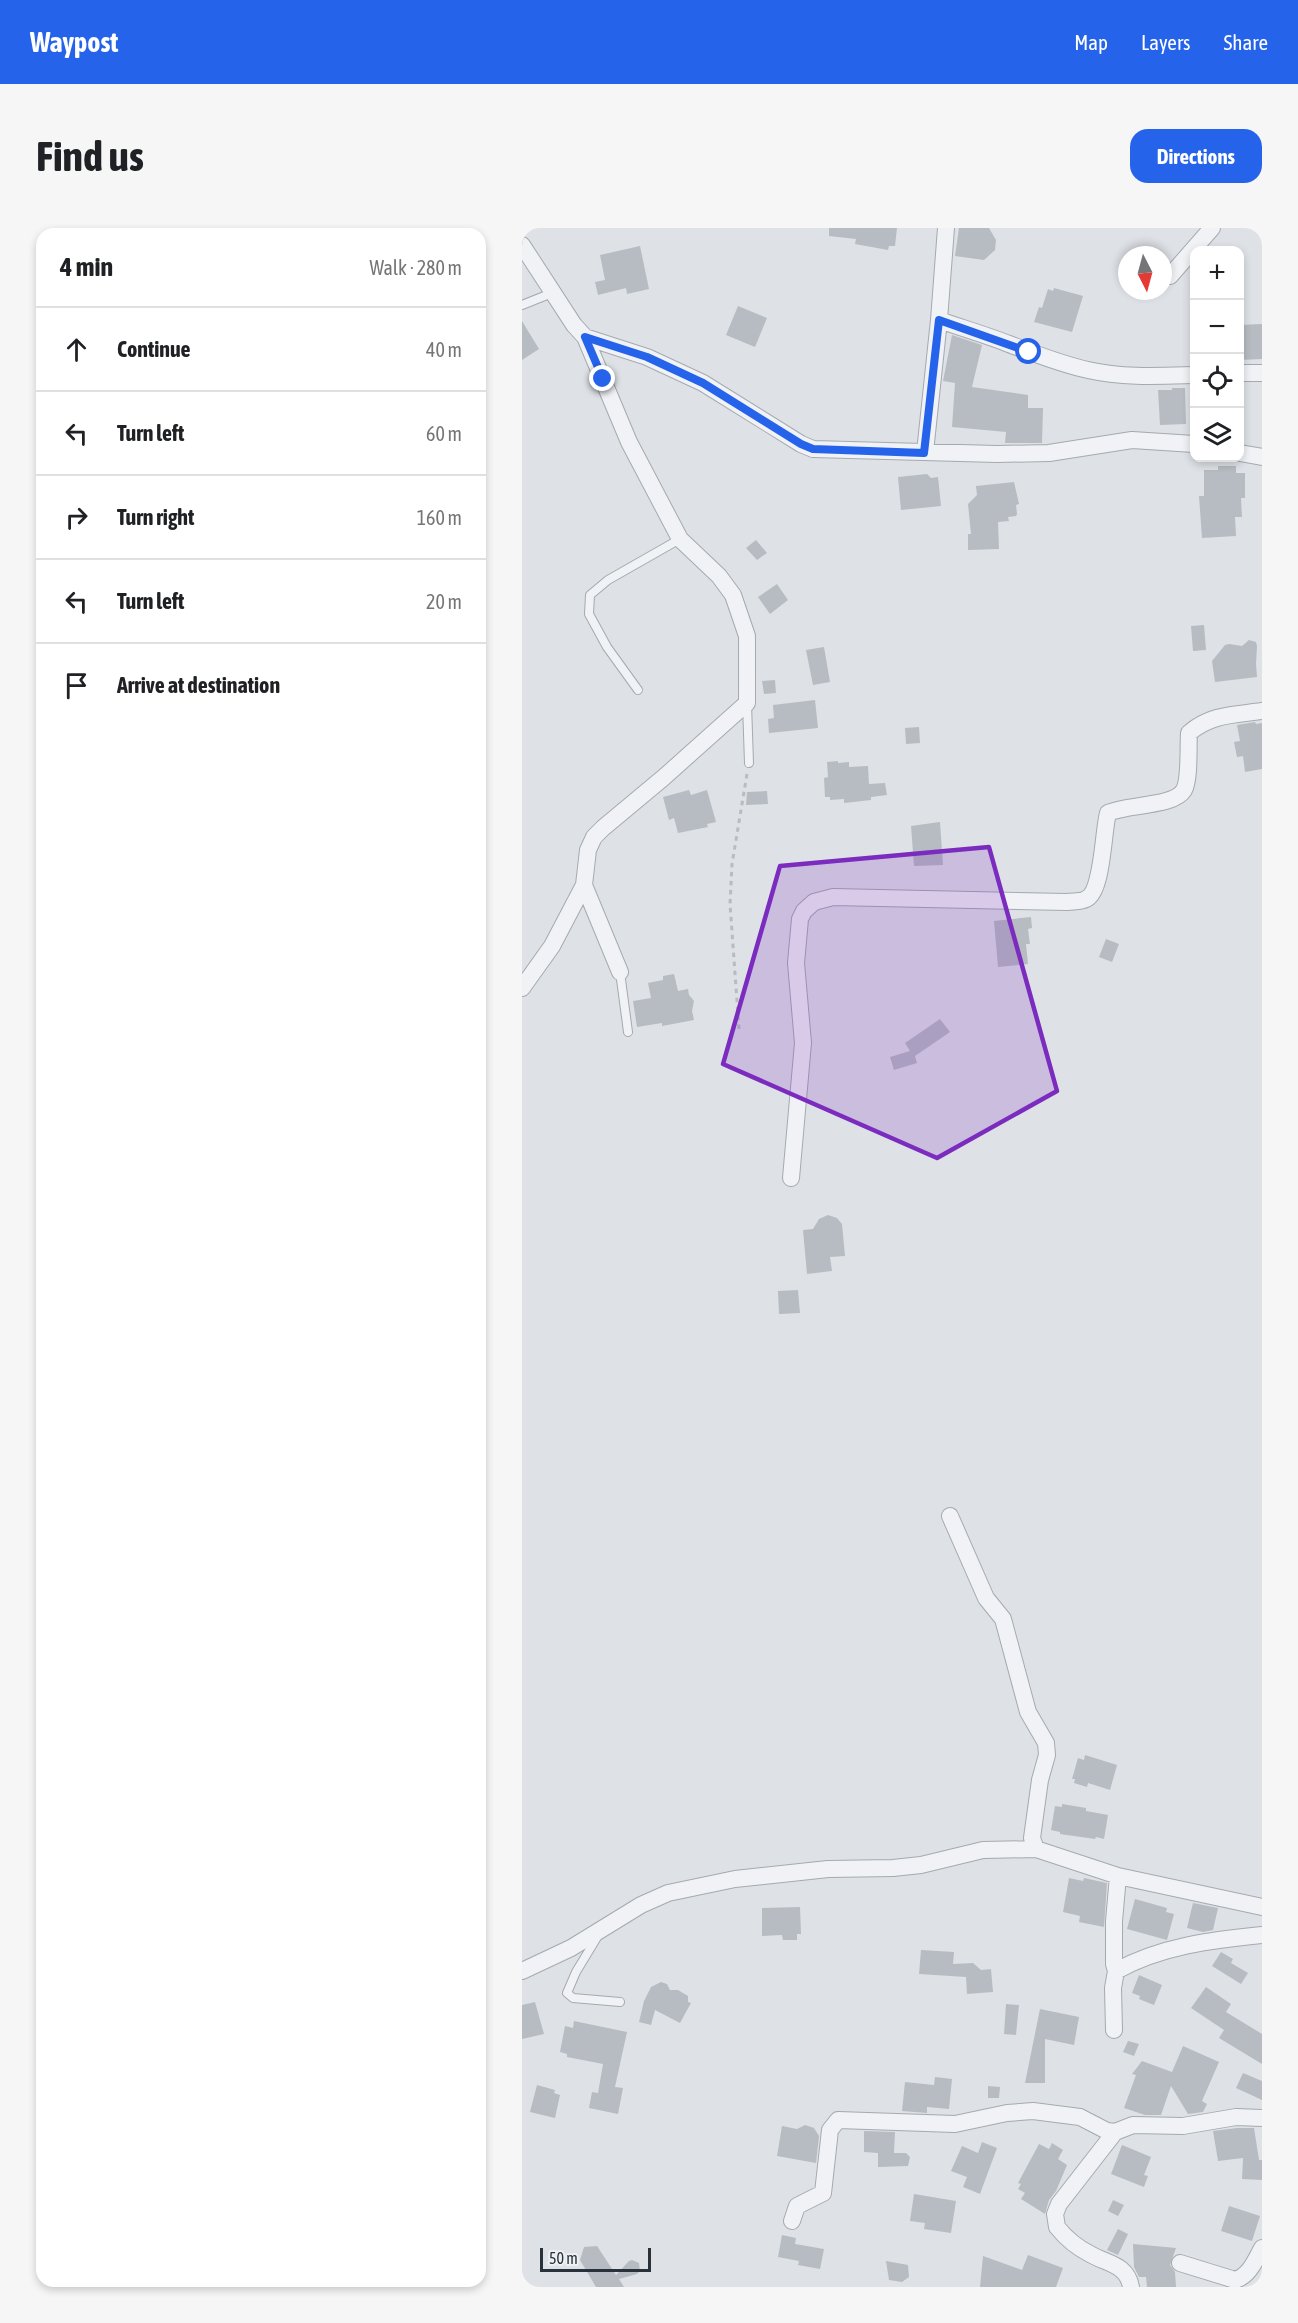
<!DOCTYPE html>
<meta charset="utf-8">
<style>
:root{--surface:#fff;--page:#f6f6f6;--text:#202124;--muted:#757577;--line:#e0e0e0;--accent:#2563eb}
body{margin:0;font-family:"Asap Condensed",sans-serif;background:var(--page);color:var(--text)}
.controls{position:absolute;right:18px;top:18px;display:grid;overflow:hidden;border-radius:12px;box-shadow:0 3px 9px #0003}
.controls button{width:54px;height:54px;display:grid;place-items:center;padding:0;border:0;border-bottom:2px solid var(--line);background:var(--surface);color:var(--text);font:30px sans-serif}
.compass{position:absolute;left:596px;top:18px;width:54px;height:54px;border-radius:50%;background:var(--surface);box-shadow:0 3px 9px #0003;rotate:174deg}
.scale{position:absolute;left:18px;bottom:15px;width:111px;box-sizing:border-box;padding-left:6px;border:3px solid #29323b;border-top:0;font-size:16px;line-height:21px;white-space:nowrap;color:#29323b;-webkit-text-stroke:4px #edf1f4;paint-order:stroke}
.stop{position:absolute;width:18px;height:18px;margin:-14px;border:4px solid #2563eb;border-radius:50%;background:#fff}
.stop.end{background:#2563eb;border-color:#fff;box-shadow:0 2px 6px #0008}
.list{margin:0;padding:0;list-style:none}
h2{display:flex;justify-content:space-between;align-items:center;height:78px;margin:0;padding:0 24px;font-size:26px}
h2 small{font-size:20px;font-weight:400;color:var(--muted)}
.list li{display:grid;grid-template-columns:39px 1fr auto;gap:18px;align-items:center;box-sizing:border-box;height:84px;padding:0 24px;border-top:2px solid var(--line)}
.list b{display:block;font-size:22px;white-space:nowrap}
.list em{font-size:20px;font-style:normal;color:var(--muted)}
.icon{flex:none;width:33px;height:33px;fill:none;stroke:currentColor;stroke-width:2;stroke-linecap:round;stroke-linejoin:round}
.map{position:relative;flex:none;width:740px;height:2059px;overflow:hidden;border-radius:18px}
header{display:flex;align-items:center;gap:36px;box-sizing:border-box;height:84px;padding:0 30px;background:var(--accent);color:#fff}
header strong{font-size:28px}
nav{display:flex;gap:33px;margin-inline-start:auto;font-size:21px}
.intro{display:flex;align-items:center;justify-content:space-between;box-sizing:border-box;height:144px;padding:0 36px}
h1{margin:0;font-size:42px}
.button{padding:15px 27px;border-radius:18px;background:var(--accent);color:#fff;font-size:21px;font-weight:700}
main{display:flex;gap:36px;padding:0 36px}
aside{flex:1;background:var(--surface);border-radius:18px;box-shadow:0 3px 9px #0003}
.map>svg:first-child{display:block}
</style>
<header>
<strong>Waypost</strong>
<nav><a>Map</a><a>Layers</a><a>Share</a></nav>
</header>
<div class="intro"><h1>Find us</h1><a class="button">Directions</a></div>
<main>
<aside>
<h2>4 min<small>Walk · 280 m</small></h2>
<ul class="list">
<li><svg class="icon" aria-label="ahead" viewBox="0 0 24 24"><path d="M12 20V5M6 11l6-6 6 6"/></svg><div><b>Continue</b></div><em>40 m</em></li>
<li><svg class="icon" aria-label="left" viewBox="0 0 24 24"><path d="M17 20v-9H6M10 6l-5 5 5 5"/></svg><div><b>Turn left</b></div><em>60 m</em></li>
<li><svg class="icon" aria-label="right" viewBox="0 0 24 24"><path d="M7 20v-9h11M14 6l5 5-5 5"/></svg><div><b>Turn right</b></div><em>160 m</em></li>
<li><svg class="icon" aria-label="left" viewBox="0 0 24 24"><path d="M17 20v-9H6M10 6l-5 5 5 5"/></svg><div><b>Turn left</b></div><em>20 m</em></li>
<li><svg class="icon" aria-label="arrive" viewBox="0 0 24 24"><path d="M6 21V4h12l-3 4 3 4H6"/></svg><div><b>Arrive at destination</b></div></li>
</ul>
</aside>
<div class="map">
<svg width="740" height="2059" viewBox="0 0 740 2059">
<rect width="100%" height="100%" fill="#dee2e6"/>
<!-- building -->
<path fill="#b6bcc2" d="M307 0H375L373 18H367L366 22 333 16 334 11 307 8Z
M437 0H467L474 12 473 22 462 32 433 28Z
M118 18 127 61 105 66 104 60 76 67 73 54 83 52 78 27Z
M532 60 561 68 550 104 512 94 517 79 520 80 526 61 531 63Z
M216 78 245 90 233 119 204 107Z
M0 93 17 121 0 132Z
M740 96V131L717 132V97Z
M430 107 460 117 450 159 506 167V180H521L520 215H483L484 204 430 199 433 155 421 153Z
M650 160H663L664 196 638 197 636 162H650Z
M696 238H714V245H723V270H719L720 289H713L714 308 680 310 677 268H682V242H696Z
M405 246 409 250 416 249 419 278 379 282 376 249Z
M492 254 497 276 494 277 495 286 494 288 486 289 487 293 476 294 477 321 446 322V306H449L446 276 455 267 454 258Z
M234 312 245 325 235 332 224 320Z
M255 356 266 372 248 386 236 369Z
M682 397 684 422 671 423 669 398Z
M727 412 734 414 735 418 734 436 735 449 693 454 690 433 703 417 707 416 720 418Z
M302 419 308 454 291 457 284 422Z
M253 452 254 465 242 466 240 453Z
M293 472 296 500 247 505 246 491 252 490 251 477Z
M733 494 734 496 740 495V541L723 544 721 528 715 529 712 514 718 513 715 497Z
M397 499 398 515 384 516 383 500Z
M316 533V535L327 534V539L346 538 347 556 363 555 365 567 349 569V572L322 575V571L308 572V569H303L302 550 306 549 305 534Z
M167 562 169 567 185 562 194 594 185 596 186 599 156 605 152 590 147 592 141 569Z
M245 563 246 576 224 577 225 564Z
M418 594 421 637 392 638 389 598Z
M509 689 510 700 506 701 508 716H504L506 736 476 739 472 693Z
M584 711 597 716 590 734 577 729Z
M152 746 156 763 166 761 167 767 172 773 170 783 172 792 140 798V795L115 799 111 773 129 770 126 755 141 752V748Z
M418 791 428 804 393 828 395 835 372 842 368 829 388 823 383 815Z
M306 987 315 990 320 996 323 1028 308 1029 310 1043 285 1046 281 1002 291 1001 297 991Z
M276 1062 278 1085 257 1086 256 1063Z
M563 1527 595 1537 588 1562 566 1555 565 1559 552 1555 553 1551H550L556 1530 562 1532Z
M540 1576 564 1580V1583L586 1587 582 1611 574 1609 573 1611 538 1606V1604L529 1602 533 1578 540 1579Z
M547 1650 561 1653 562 1650 585 1655 582 1699 557 1694 558 1688 541 1684Z
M613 1671 645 1680 644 1684 652 1686 645 1712 605 1701Z
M671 1675 696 1680 691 1702 681 1704 665 1700Z
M278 1679 279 1706H275V1712H261L260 1707 240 1708V1680Z
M399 1722 432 1724 431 1736 451 1735 459 1742 469 1741 471 1764 445 1766 444 1749 397 1746Z
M699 1724 711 1731 709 1735 726 1745 719 1756 690 1738Z
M617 1747 640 1757 632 1777 617 1771 618 1768 610 1765Z
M139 1754 145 1756 148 1762H156L166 1768V1774L169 1775 158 1795 133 1782 129 1797 117 1794 122 1773 129 1759Z
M684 1759 709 1776 704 1784 740 1806V1836L697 1810 702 1802 669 1780Z
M13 1774 22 1806 0 1811V1777Z
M484 1776 497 1777 494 1807 482 1806Z
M518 1781 557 1789 552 1817 523 1811V1855H503Z
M52 1793 105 1804 93 1859 101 1860 96 1886 67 1880 70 1864 76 1865 81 1836 45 1829V1826L38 1824 43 1798 51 1800Z
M606 1813 617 1816 612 1828 601 1824Z
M661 1818 697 1834 680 1873 685 1876 681 1884 666 1886 649 1858 639 1887H623L602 1880 614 1847 610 1846 620 1833 650 1844Z
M721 1845 740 1853V1872L714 1860Z
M413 1849 430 1851 427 1881 405 1879V1885L380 1883 383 1854 412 1857Z
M15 1857 33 1862 32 1865 38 1867 33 1890 8 1884Z
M466 1858 478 1859 477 1870H466Z
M283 1897 292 1900 297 1908 294 1935 255 1928 260 1898 275 1901Z
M715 1900H732L737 1932H740V1952L720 1951 721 1930 696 1933 691 1903Z
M342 1903 373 1904 372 1925H384L388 1929 386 1938 356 1939V1925L342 1924Z
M460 1914 475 1920 458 1966 441 1959 445 1949 429 1943 440 1918 456 1925Z
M530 1915 541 1922 536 1931 545 1937 534 1963 527 1972 523 1986 499 1971 503 1965 496 1961 499 1956 496 1955 517 1916 527 1921Z
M600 1917 629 1929 622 1947 626 1948 622 1959 589 1946Z
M392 1966 434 1973 429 2005 402 2001 403 1995 388 1993Z
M591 1972 602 1977 596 1988 586 1983Z
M707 1978 738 1988 730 2013 699 2003Z
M596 2001 606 2006 596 2027 585 2022Z
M260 2007 274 2010 273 2016 302 2021 298 2041 276 2037 277 2033 256 2029Z
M611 2016 654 2020 648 2037 653 2044 654 2059H625L624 2049H617L612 2039Z
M75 2018 94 2047 107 2033 110 2032 117 2035 118 2043 115 2046 97 2051 102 2059H74L58 2032 62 2019Z
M506 2027 541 2040 534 2059H458L461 2028 500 2042Z
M364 2033 386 2037 387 2049 380 2054 367 2052Z"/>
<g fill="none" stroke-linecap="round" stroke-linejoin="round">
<defs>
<path id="service" d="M0 77 30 65
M116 462 85 419 67 386 68 367 86 352 158 311
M225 476 227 535
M98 744 106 804
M77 1706 54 1744 45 1765 51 1770 98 1774"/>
<path id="minor" d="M0 17 52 97 63 109 125 129 181 155 279 216 291 221 475 226 527 225 610 212 672 216
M648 48 690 0
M417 92C440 100 464 107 487 116 514 126 538 136 566 142 601 150 637 148 672 147
M63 109 107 214 158 311 197 348 211 367 225 408V475L141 550 81 600 72 609 66 622 62 657 98 744
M718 145H740
M403 224 417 92 424 0
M718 225 740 229
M0 760 30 718 62 657
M269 950 281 815 274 735 278 691 282 683 292 674 311 669 545 674C551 673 559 674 564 671 581 664 581 602 586 585 605 576 652 579 662 562 668 551 666 519 667 505 689 486 712 487 740 483
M428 1288 464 1370 481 1391 506 1484 524 1515 525 1527 518 1552 510 1610 514 1621
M0 1743 49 1720 119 1677 146 1665 213 1651 306 1641 371 1640 399 1637 461 1622 514 1621 596 1648 740 1679
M594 1743 592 1736V1693L596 1648
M592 1802 591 1760 594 1743C639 1718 690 1712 740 1707
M270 1993 275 1978 301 1965 308 1902 316 1892 433 1896 485 1885 511 1883 558 1889 585 1903 593 1904
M658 2035 713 2052C727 2048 733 2033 740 2020
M609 2059C605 2036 585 2036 568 2026 556 2020 543 2009 535 1999L533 1986 537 1976 593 1904 611 1897 661 1898 714 1889 740 1890"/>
</defs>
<!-- service casing -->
<use href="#service" stroke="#a4aaaf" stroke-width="10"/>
<!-- minor casing -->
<use href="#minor" stroke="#a4aaaf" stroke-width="18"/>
<!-- path -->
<path stroke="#b8bcc1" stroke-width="3" stroke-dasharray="4.5 4.5" stroke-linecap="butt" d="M217 801 208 676 210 636 225 546"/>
<!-- service -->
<use href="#service" stroke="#f0f2f5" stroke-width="8"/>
<!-- minor -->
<use href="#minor" stroke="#f0f2f5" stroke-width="16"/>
</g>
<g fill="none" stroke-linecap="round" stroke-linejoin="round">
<!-- route -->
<path stroke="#2563eb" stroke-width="8" d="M81 151 63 109 125 129 181 155 279 216 291 221 402 225 417 92 507 124"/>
</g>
<!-- marked area -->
<path fill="#7b2cbf" fill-opacity="0.2" stroke="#7b2cbf" stroke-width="4.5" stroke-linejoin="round" d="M467 619 535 863 415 930 201 836 258 638Z"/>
</svg>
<div class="controls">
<button>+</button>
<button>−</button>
<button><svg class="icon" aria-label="locate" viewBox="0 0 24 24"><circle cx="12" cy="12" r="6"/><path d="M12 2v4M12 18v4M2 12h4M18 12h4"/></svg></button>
<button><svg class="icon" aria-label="layers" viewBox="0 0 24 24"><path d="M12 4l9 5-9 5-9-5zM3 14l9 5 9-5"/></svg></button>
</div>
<svg class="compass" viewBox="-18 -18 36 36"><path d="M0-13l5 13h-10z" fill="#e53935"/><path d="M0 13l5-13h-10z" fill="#757577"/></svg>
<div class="scale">50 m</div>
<div class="stop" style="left:507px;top:124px"></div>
<div class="stop end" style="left:81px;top:151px"></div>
</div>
</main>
